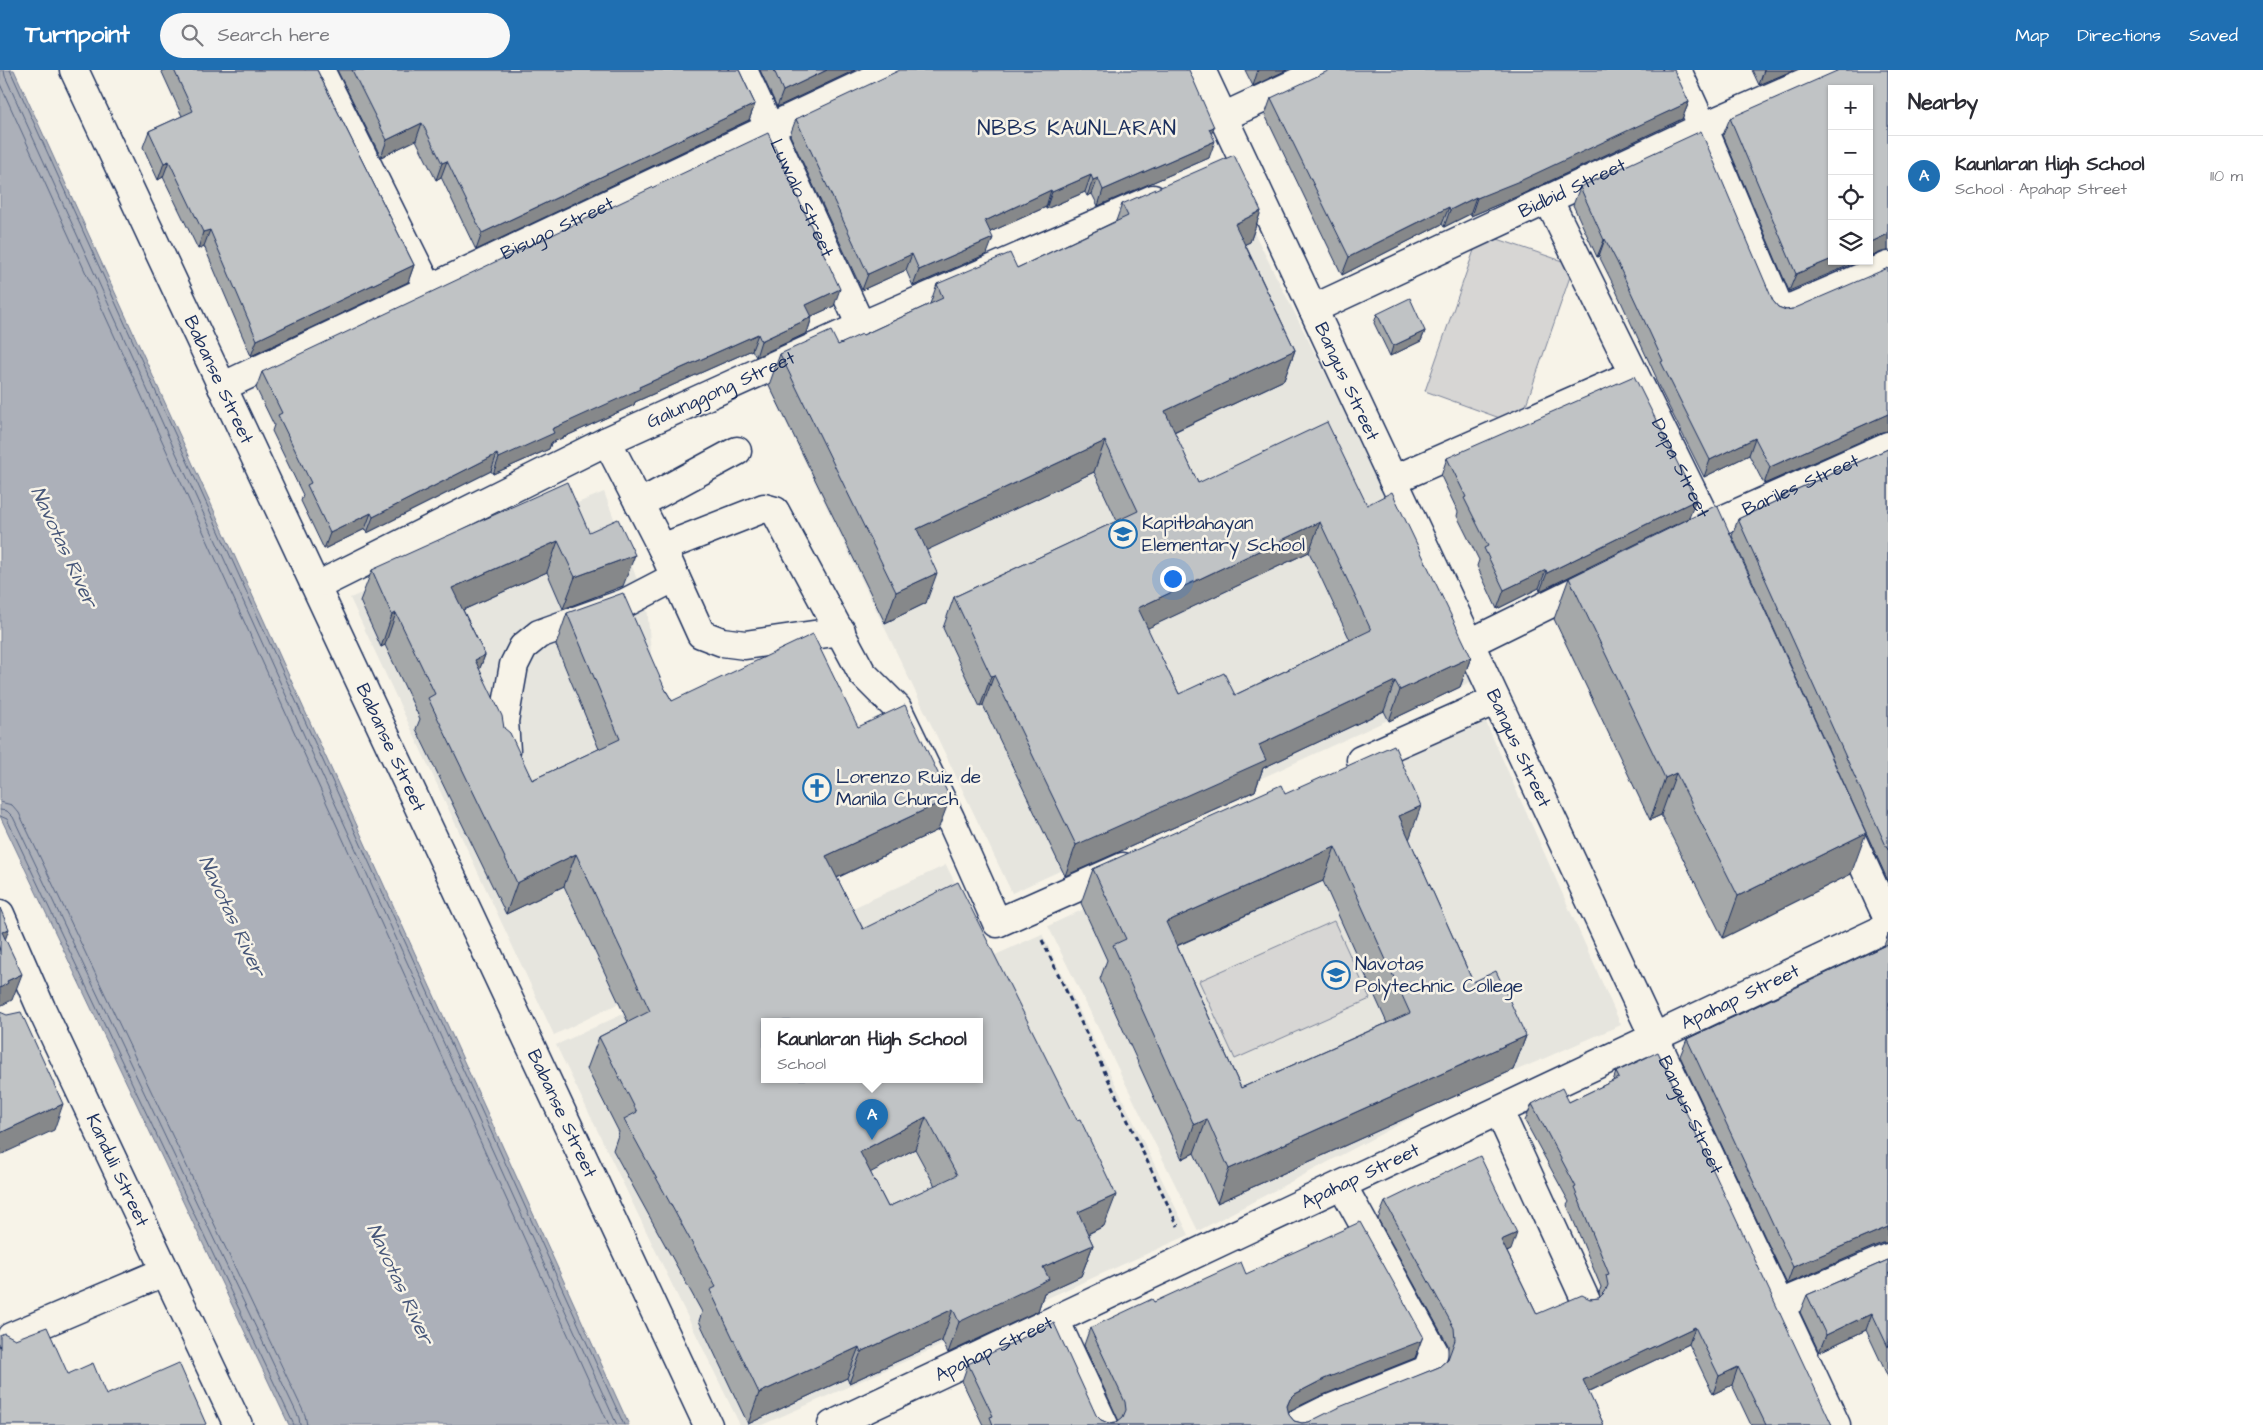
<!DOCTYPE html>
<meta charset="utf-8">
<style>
:root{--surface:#fff;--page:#f7f7f7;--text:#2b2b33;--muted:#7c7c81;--line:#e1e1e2;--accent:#1f6fb2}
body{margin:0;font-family:"Architects Daughter",sans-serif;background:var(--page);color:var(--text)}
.controls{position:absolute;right:15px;top:15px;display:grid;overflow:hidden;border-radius:0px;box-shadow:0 1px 4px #0004}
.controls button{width:45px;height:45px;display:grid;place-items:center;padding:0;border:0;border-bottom:1px solid var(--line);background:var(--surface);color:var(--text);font:25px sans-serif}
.you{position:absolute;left:1172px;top:508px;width:18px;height:18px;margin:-12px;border:4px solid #fff;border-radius:50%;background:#1a73e8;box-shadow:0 0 0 8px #1a73e833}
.badge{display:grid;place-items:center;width:32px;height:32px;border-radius:50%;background:var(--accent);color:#fff;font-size:16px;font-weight:700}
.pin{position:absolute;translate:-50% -41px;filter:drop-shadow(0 1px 2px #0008)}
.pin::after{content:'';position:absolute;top:26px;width:18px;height:15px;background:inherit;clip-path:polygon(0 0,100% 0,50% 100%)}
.popup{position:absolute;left:761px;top:948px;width:222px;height:65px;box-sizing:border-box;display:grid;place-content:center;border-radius:0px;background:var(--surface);filter:drop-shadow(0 1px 4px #0005);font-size:16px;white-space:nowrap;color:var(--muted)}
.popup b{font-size:19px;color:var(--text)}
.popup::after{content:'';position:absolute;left:50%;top:100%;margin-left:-10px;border:10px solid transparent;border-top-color:var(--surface)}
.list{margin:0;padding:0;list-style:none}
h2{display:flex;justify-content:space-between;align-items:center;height:65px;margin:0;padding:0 20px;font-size:21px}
h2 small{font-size:16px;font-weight:400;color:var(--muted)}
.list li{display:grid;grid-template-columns:32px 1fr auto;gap:15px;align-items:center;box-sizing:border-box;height:80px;padding:0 20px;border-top:1px solid var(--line)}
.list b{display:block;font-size:19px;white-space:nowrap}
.list p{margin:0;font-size:16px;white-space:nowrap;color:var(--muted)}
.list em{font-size:16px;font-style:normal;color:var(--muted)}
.icon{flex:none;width:28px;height:28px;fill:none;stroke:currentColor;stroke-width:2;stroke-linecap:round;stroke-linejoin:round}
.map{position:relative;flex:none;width:1888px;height:1355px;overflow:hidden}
header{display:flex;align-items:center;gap:30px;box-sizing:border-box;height:70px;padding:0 25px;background:var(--accent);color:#fff}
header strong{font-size:24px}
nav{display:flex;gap:28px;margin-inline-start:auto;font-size:18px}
.search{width:350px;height:45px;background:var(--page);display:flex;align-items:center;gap:12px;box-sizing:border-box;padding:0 18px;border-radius:28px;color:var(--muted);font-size:19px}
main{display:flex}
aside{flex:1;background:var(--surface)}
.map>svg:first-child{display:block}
</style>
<header>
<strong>Turnpoint</strong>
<div class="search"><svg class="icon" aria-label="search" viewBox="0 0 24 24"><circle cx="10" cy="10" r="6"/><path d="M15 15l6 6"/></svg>Search here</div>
<nav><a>Map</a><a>Directions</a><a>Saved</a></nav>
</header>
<main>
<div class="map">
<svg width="1888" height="1355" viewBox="0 0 1888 1355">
<rect width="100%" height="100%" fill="#f7f3e8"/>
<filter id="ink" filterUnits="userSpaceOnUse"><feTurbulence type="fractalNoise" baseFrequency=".02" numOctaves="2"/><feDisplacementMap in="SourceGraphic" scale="10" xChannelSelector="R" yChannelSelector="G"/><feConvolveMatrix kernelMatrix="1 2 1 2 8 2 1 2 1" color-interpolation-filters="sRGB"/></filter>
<g filter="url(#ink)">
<!-- built -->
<path fill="#e6e5de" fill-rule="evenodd" d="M1227 109 1479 608 1012 823 770 319Z
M604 422 647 536 656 642 707 890 554 965 350 528Z
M1485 650 1621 955 1432 1037 1198 1161 1048 856Z
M946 795 993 886 1042 864 1189 1165 762 1355H740L556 975ZM764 951H980V1009H764Z"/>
<!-- green -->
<path fill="#d7d6d4" stroke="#798299" d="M1480 163 1574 195 1519 355 1425 321Z
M1334 851 1370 929 1235 989 1199 911Z"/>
<!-- water -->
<path fill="#acb0b9" stroke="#727c95" d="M0 0H14L629 1355H289L0 746Z"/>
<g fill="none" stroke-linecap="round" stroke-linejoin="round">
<!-- shore -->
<path stroke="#556382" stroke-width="1" d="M4 0 5 6 617 1355
M10 0 624 1355
M0 14 609 1355
M0 732 12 735 19 743 305 1345 307 1355
M0 740 7 741 13 747 299 1348 300 1355
M0 746 7 749 294 1355"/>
<defs>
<g id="minor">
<path id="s1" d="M74 0 708 1355"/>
<path d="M320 0 429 219"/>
<path id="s2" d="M743 0 861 256"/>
<path id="s3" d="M1201 0 1836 1355"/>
<path d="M1677 0 1703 57 1781 242 1888 196"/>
<path d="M1223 47 1324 0"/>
<path id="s4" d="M1548 129 1719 476"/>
<path id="s5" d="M1313 239 1703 57 1833 0"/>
<path id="s6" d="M222 317 892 0"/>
<path d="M607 371 662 478 701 564 722 572 745 575 841 561"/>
<path d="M1393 410 1634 304"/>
<path d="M639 434 737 381"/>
<path id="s7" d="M1693 463 1888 376"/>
<path d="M662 478 764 438 775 441 862 603 897 638 950 748 997 853 1123 797"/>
<path id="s8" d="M314 513 327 511 607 371 861 256 1153 129"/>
<path d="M1470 573 1594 512"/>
<path d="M506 681 504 651 514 595 523 577 539 564 625 533 675 507"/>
<path d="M1361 690 1496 630"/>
<path d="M1843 750 1888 849"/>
<path id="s9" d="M0 844 41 938 238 1355"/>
<path d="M1499 1041 1586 1231"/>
<path d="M1780 1234 1888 1188"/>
<path d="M1055 1250 1104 1355"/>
<path d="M11 1267 166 1201"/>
<path id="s10" d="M832 1355 1888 857"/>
<path d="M1296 1355 1324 1341 1427 1300 1434 1282 1342 1115"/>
</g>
</defs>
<!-- minor casing -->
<use href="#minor" stroke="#1b2f5e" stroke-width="31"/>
<!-- path -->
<path stroke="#1b2f5e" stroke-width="3" stroke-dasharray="5 4" stroke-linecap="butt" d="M1042 870 1178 1156"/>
<!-- minor -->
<use href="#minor" stroke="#f7f3e8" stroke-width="28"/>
</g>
<!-- wall -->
<path fill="#a5a8a9" stroke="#1b2f5e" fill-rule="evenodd" d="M161 0H317L414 195 408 212 251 286 204 176 198 179 163 107 158 110 143 77 149 61 182 46Z
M337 0H739L755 34 749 50 476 180 441 107 436 110 416 70 381 87Z
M760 0H855L777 37Z
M1245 0H1287L1253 16Z
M1752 0H1794L1759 15Z
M1888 0V181L1832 191 1789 221 1723 65 1730 48Z
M1271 28 1689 32 1682 49 1516 127 1471 146 1470 144 1444 157 1442 154 1342 205 1265 45Z
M796 49 1214 57 1211 63 1209 88 1098 136 1092 124 1087 126 1085 122 1046 139V137L990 162 987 184 913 216 906 200 862 220 790 65Z
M1580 117 1773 231 1778 237 1786 240 1793 239 1882 362 1764 414 1749 385 1704 407 1655 309 1656 307 1611 210 1599 186 1597 187 1573 135Z
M1122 134 1261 141 1250 172 1245 174 1295 280 1284 310 1174 362 1198 413 1367 435 1471 587 1460 617 1389 651 1384 641 1263 698 1255 721 1065 806 983 635 980 637 943 558 954 527 1117 451 1094 402 926 480V533L885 553 769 315 780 284 838 275 863 265 930 234 937 214 1017 198 1116 151ZM1309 482 1350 570 1235 625 1179 624 1147 558Z
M834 236 812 246V247L807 263 756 287 752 280 635 332 634 335 551 373 549 379 493 404 491 401 367 463 365 459 324 479 301 431 303 425 272 361 274 355 256 318 262 302Z
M1377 244 1425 261 1421 271 1390 286 1374 253Z
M1888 379V811L1732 466 1738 449 1783 428 1784 425Z
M1447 388 1689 448 1540 521 1539 518 1497 539 1477 496 1479 490 1457 446 1458 442 1441 406Z
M589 462 623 516 563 539 547 502 463 540 485 585 479 600 504 658 532 710 599 679 556 575 567 543 665 619 672 631 858 657 938 760 837 808 863 859 1104 1156 1088 1164 1093 1175 1081 1206 1044 1223 1038 1241 948 1283 942 1271 849 1313 847 1308 748 1354 699 1251 702 1242 613 1080 619 1062 587 999 599 967 628 952 564 816 506 844 416 659 420 649 385 575 381 577 360 531 372 500ZM915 1079 935 1116 888 1137 870 1102Z
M1569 508 1851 804 1723 868 1661 745 1650 750 1554 549Z
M1285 724 1409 769 1473 912 1526 966 1513 1000 1217 1133 1194 1083 1182 1089 1100 909 1107 890 1081 833 1093 799ZM1323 811 1387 953 1241 1018 1177 876Z
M1888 864V1173H1882L1787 1214 1680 986 1687 969 1884 876Z
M1616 1002 1832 1355H1751L1732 1315 1713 1324 1689 1274 1588 1322 1604 1355H983L962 1311 968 1294 1096 1345 1101 1350 1108 1353 1117 1352 1119 1351 1118 1349 1084 1275 1090 1258 1154 1232 1246 1204 1417 1283 1415 1288 1318 1327 1289 1341 1288 1342 1289 1345 1294 1351 1302 1353 1309 1352 1439 1297 1448 1289V1275L1378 1149 1385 1132 1511 1180 1507 1182 1537 1244 1590 1229 1599 1228 1600 1227 1599 1223 1601 1217 1567 1135 1569 1132 1525 1051 1532 1034 1569 1032 1613 1011Z
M1888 1190V1307L1866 1260 1819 1282 1800 1242 1807 1225Z"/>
<!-- shaded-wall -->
<path fill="#86888a" stroke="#1b2f5e" d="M827 0H855L777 37 783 21Z
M1258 0H1287L1253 16Z
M1764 0H1794L1759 15Z
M1689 32 1682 49 1516 127 1471 146 1477 128Z
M755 34 749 50 476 180 482 163Z
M422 53 416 70 381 87 387 70Z
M1214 57 1208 73 1209 59Z
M1215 71 1209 88 1098 136 1103 120Z
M169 91 163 107 158 110 164 93Z
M447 91 441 107 436 110 442 93Z
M1091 105 1085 122 1046 139 1052 122Z
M1098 108 1092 124 1087 126 1093 110Z
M1051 120 1046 137 979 167 985 151Z
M1476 127 1470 144 1444 157 1450 140Z
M1449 137 1442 154 1342 205 1349 187Z
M1261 141 1250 172 1224 184 1235 154Z
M210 160 204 176 198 179 203 162Z
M1888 164V181L1882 182 1869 187V173Z
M993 168 987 184 913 216 919 200Z
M1605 169 1599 186 1597 187 1604 170Z
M912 184 906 200 862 220 868 204Z
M1832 189V191H1859L1789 221 1796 204Z
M414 195 408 212 251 286 257 270Z
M840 219 834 236 801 251 806 235Z
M812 247 807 263 756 287 761 271Z
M1425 261 1421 271 1390 286 1393 276Z
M758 264 752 280 635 332 634 335 551 373 549 379 493 404 499 388 552 359 639 317Z
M1295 280 1284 310 1154 371 1165 341Z
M1888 344V361L1882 362 1764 414 1770 397Z
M1755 368 1749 385 1704 407 1710 390Z
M1105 371 1094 402 906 490 917 459Z
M497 384 491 401 367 463 373 447Z
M1696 430 1689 448 1540 521 1547 503Z
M371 443 365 459 324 479 330 463Z
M1320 452 1309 482 1127 568 1138 538Z
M558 471 547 502 441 550 452 518Z
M635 485 623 516 563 539 575 507Z
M1546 500 1539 518 1497 539 1504 520Z
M937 503 926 533 885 553 896 522Z
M396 543 385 575 381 577 392 545Z
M485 585 473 617 475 590Z
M1471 587 1460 617 1389 651 1400 620Z
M994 605 983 635 980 637 991 606Z
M1395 611 1384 641 1263 698 1255 721 1065 806 1076 775 1259 675Z
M1676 703 1661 745 1650 750 1665 708Z
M950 728 938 760 815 818 826 786Z
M1421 736 1409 770 1399 746Z
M1866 763 1851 804 1723 868 1738 826Z
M1335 777 1323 811 1153 886 1166 852Z
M576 784 564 816 506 844 517 813Z
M9 859 0 884 2 862Z
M22 904 12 930 0 936V918L7 911Z
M1526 966 1513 1000 1217 1133 1229 1099Z
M63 1034 54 1060 0 1085V1063Z
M926 1047 915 1079 849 1114 860 1082Z
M1207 1049 1194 1083 1182 1089 1194 1055Z
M1116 1125 1104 1156 1066 1174 1078 1142Z
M1888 1157V1173H1882L1787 1214 1793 1197Z
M1517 1163 1511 1180 1495 1187 1501 1170Z
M1093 1175 1081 1206 1044 1223 1038 1241 948 1283 959 1252 1043 1197Z
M953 1239 942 1271 849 1313 861 1282Z
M1872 1243 1866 1260 1819 1282 1826 1265Z
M1695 1257 1689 1274 1577 1327 1583 1310Z
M1423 1266 1415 1288 1318 1327 1289 1341 1283 1346 1290 1329 1295 1324 1324 1309Z
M859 1277 847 1308 748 1354 759 1323Z
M1738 1297 1732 1315 1713 1324 1719 1306Z"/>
<!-- building -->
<path fill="#c0c3c5" stroke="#1b2f5e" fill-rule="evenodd" d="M174 0H317L414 195 257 270 210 160 203 162 169 91 164 93 149 61 193 41Z
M352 0H739L755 34 482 163 447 91 442 93 422 53 387 70Z
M774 0H827L783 21Z
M900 0H1189L1214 57 1209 59 1215 71 1103 120 1098 108 1093 110 1091 105 1052 122 1051 120 985 151 993 168 919 200 912 184 868 204 796 49Z
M1330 0H1674L1689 32 1522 110 1477 128 1476 127 1450 140 1449 137 1349 187 1271 28Z
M1839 0H1888V164L1869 173V19H1832V189L1796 204 1730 48Z
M1701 61 1773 231 1778 237 1786 240 1793 239 1888 198V344L1770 397 1755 368 1710 390 1661 292 1663 291 1617 192 1605 169 1604 170 1580 117Z
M768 63 840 219 806 235 812 247 761 271 758 264 639 317 640 319 552 359 554 363 499 388 497 384 373 447 371 443 330 463 307 415 311 413 278 345 282 343 262 302Z
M1234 85 1261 141 1235 154 1295 280 1165 341 1198 413 1327 352 1367 435 1392 422 1471 587 1400 620 1395 611 1259 675 1266 690 1076 775 994 605 991 606 954 527 1138 441 1105 371 917 459 937 503 896 522 780 284 831 261 838 275 862 264 863 265 943 228 937 214 1010 183 1017 198 1128 146 1122 134ZM1320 452 1371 560 1235 625 1224 603 1179 624 1138 538Z
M1410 228 1425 261 1393 276 1377 244Z
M1634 306 1696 430 1547 503 1546 500 1504 520 1484 478 1488 476 1464 428 1466 427 1447 388Z
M1888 379V780L1738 449 1785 427 1784 425Z
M567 412 589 462 618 449 635 485 575 507 558 471 452 518 485 585 475 590 502 646 504 658 510 663 532 710 620 669 567 543 623 523 665 619 672 631 813 564 858 657 905 635 950 728 826 786 863 859 958 812 1077 1050 1080 1049 1116 1125 1078 1142 1093 1175 1043 1197 1049 1209 959 1252 953 1239 861 1282 859 1277 759 1323 710 1220 716 1217 624 1049 637 1042 599 967 650 941 576 784 517 813 428 628 435 624 396 543 392 545 372 500ZM764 951H980V1009H764ZM926 1047 957 1105 888 1137 860 1082Z
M1717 435 1866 763 1738 826 1676 703 1665 708 1569 508Z
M1394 675 1421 736 1399 746 1473 912 1496 901 1526 966 1229 1099 1207 1049 1194 1055 1113 875 1126 869 1093 799 1281 715 1285 724ZM1335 777 1410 943 1241 1018 1166 852Z
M0 838 9 859 2 862 22 904 7 911 8 913 0 918Z
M1888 874V1157L1793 1197 1687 969Z
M0 942 7 945 21 942 63 1034 0 1063Z
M1658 982 1832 1355H1766L1738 1297 1719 1306 1695 1257 1583 1310 1604 1355H993L990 1347 993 1346 968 1294 1054 1253 1096 1345 1101 1350 1108 1353 1117 1352 1123 1347 1126 1340 1125 1332 1090 1258 1152 1229 1154 1232 1241 1192 1246 1204 1360 1152 1423 1266 1421 1271 1324 1309 1295 1324 1290 1329 1287 1336 1289 1345 1294 1351 1302 1353 1309 1352 1337 1338 1439 1297 1448 1289 1455 1270 1454 1258 1385 1132 1480 1086 1517 1163 1501 1170 1537 1244 1582 1225 1590 1229 1599 1228 1605 1222 1608 1215 1606 1205 1609 1204 1574 1118 1576 1117 1532 1034 1562 1018 1569 1032 1619 1008 1616 1002Z
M1888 1190V1277L1872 1243 1826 1265 1807 1225Z
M47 1257 68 1304 93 1293 106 1325 179 1293 206 1354 204 1355H0V1265L4 1263 15 1269Z"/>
</g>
<!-- icons -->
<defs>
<symbol id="school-ring" viewBox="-11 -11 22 22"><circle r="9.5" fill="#f7f3e8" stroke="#1f6fb2" stroke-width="1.5"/><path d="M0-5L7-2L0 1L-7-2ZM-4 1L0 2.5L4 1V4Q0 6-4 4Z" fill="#1f6fb2"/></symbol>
<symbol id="church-ring" viewBox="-11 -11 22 22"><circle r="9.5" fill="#f7f3e8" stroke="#1f6fb2" stroke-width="1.5"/><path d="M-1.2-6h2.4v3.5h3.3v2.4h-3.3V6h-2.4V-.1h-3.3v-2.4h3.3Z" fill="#1f6fb2"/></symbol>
<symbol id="university-ring" viewBox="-11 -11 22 22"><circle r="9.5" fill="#f7f3e8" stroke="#1f6fb2" stroke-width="1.5"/><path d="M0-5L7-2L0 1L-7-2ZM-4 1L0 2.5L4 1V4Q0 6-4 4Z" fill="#1f6fb2"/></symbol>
</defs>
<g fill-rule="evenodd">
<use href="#school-ring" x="1107" y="448" width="32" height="32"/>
<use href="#church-ring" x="801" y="702" width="32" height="32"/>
<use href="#university-ring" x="1320" y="889" width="32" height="32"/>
</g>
<g text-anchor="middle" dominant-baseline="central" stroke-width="5" stroke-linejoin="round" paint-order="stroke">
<!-- street labels -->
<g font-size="19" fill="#1b2f5e" stroke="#f7f3e8">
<text stroke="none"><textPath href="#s5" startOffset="286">Bidbid Street</textPath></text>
<text stroke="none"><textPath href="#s2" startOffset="141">Luwalo Street</textPath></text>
<text stroke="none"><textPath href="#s6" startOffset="371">Bisugo Street</textPath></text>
<text stroke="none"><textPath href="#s1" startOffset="342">Babanse Street</textPath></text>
<text stroke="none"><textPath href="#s3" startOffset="344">Bangus Street</textPath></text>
<text stroke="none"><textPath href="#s8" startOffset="451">Galunggong Street</textPath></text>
<text stroke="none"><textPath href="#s4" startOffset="300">Dapa Street</textPath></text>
<text stroke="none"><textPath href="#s7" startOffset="118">Bariles Street</textPath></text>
<text stroke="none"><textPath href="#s1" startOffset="748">Babanse Street</textPath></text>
<text stroke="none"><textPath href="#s3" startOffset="749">Bangus Street</textPath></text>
<text stroke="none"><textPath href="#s10" startOffset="1004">Apahap Street</textPath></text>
<text stroke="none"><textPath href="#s1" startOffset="1152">Babanse Street</textPath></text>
<text stroke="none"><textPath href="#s3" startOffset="1154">Bangus Street</textPath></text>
<text stroke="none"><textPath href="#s9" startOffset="282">Kanduli Street</textPath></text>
<text stroke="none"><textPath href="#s10" startOffset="584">Apahap Street</textPath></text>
<text stroke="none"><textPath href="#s10" startOffset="179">Apahap Street</textPath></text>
</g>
<!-- poi labels -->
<g font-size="19" fill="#1b2f5e" stroke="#f7f3e8" text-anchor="start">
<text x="1142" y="453">Kapitbahayan<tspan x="1142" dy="22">Elementary School</tspan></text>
<text x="836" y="707">Lorenzo Ruiz de<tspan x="836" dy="22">Manila Church</tspan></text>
<text x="1355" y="894">Navotas<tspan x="1355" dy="22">Polytechnic College</tspan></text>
</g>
<!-- water labels -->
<g font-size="20" font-style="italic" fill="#465679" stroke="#f7f3e8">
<text transform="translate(64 477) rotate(65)">Navotas River</text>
<text transform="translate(232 846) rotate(65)">Navotas River</text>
<text transform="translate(400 1214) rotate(65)">Navotas River</text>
</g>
<!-- quarter labels -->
<g font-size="21" letter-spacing="1" fill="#1b2f5e" stroke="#f7f3e8">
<text x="1077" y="58">NBBS KAUNLARAN</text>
</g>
</g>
</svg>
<div class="controls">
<button>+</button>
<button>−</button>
<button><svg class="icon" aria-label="locate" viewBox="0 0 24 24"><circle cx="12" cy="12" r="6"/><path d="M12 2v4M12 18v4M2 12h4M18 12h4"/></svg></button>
<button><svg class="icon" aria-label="layers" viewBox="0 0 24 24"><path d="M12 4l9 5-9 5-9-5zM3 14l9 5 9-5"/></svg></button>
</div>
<div class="you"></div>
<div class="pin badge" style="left:872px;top:1070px">A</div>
<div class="popup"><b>Kaunlaran High School</b>School</div>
</div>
<aside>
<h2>Nearby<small></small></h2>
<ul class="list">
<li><span class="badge">A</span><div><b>Kaunlaran High School</b><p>School · Apahap Street</p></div><em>110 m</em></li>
</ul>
</aside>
</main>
